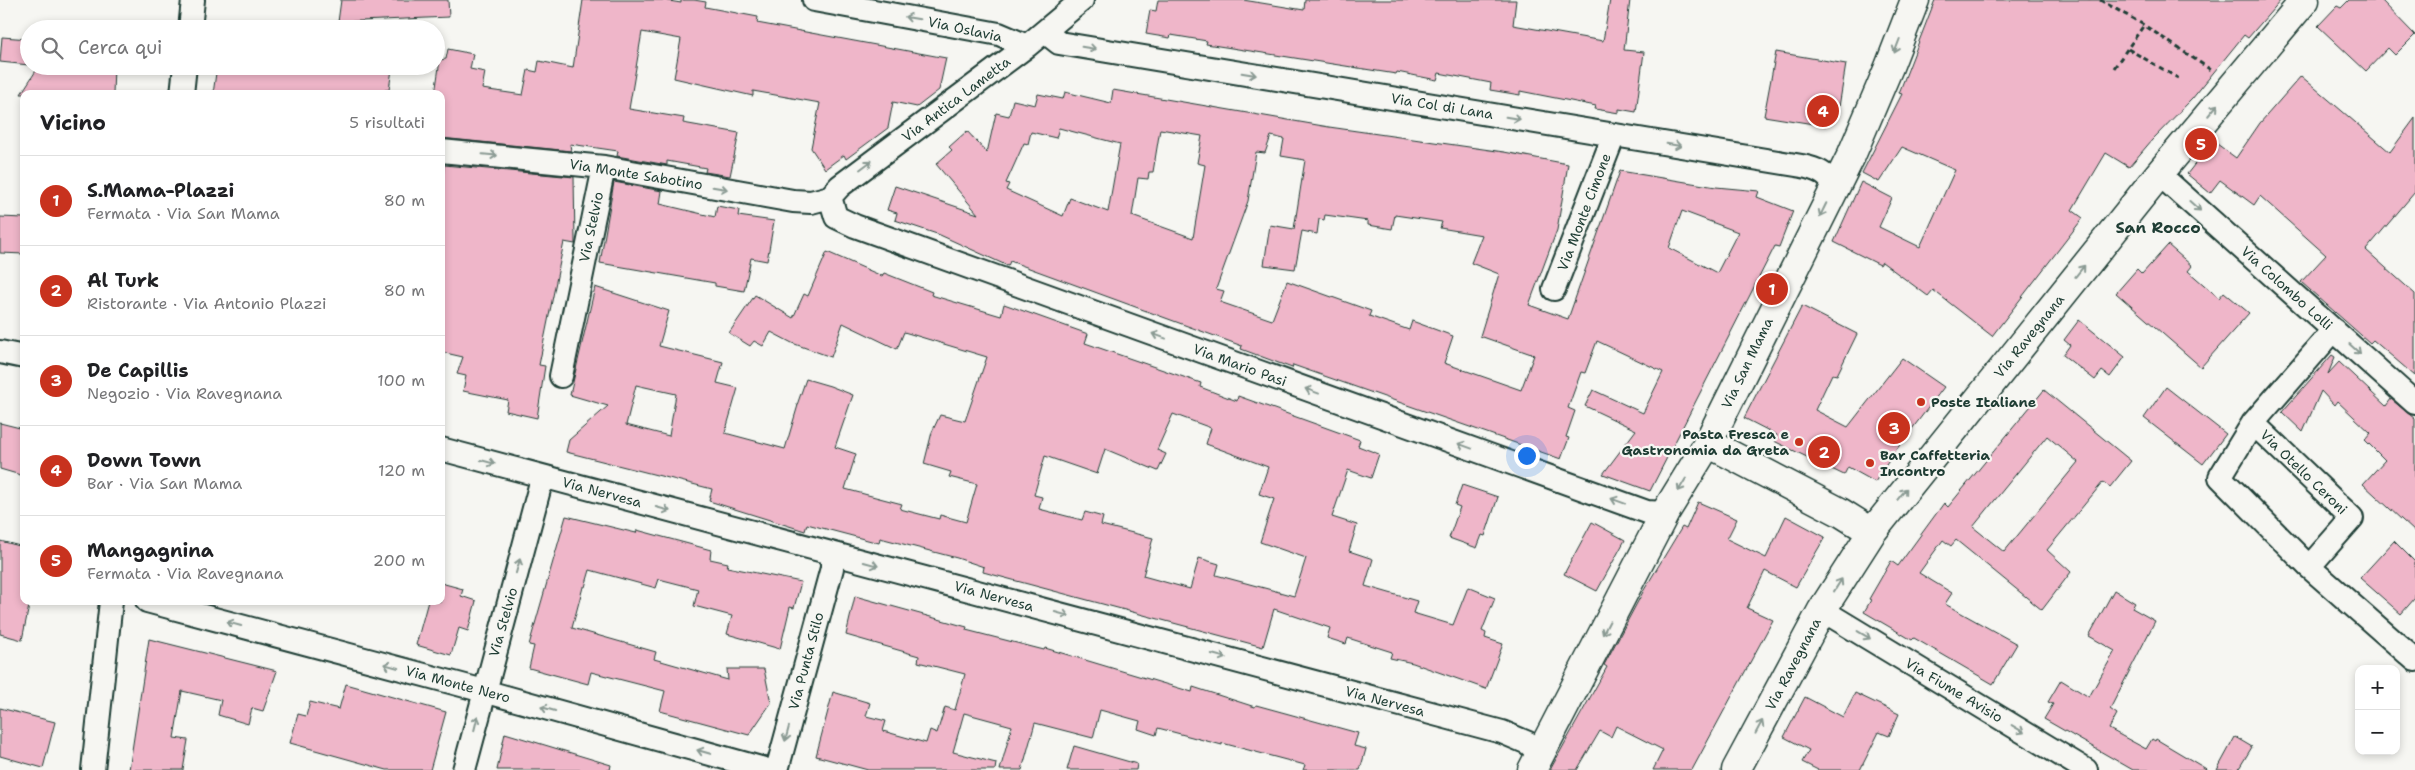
<!DOCTYPE html>
<html lang="it">
<meta charset="utf-8">
<style>
:root{--surface:#fff;--page:#f2f2f2;--text:#202124;--muted:#757577;--line:#e0e0e0;--accent:#c8321e}
body{margin:0;font-family:"Shantell Sans",sans-serif;background:var(--page);color:var(--text)}
.controls{position:absolute;right:15px;bottom:15px;display:grid;overflow:hidden;border-radius:10px;box-shadow:0 2px 8px #0003}
.controls button{width:45px;height:45px;display:grid;place-items:center;padding:0;border:0;border-bottom:1px solid var(--line);background:var(--surface);color:var(--text);font:25px sans-serif}
.you{position:absolute;left:1526px;top:455px;width:18px;height:18px;margin:-12px;border:4px solid #fff;border-radius:50%;background:#1a73e8;box-shadow:0 0 0 8px #1a73e833}
.badge{display:grid;place-items:center;width:32px;height:32px;border-radius:50%;background:var(--accent);color:#fff;font-size:16px;font-weight:700}
.pin{position:absolute;translate:-50% -50%;border:2px solid #fff;box-shadow:0 1px 5px #0006}
.list{margin:0;padding:0;list-style:none}
h2{display:flex;justify-content:space-between;align-items:center;height:65px;margin:0;padding:0 20px;font-size:21px}
h2 small{font-size:16px;font-weight:400;color:var(--muted)}
.list li{display:grid;grid-template-columns:32px 1fr auto;gap:15px;align-items:center;box-sizing:border-box;height:90px;padding:0 20px;border-top:1px solid var(--line)}
.list b{display:block;font-size:19px;white-space:nowrap}
.list p{margin:0;font-size:16px;white-space:nowrap;color:var(--muted)}
.list em{font-size:16px;font-style:normal;color:var(--muted)}
.icon{flex:none;width:28px;height:28px;fill:none;stroke:currentColor;stroke-width:2;stroke-linecap:round;stroke-linejoin:round}
.map{position:relative;flex:none;width:2415px;height:770px;overflow:hidden}
.search{position:absolute;background:var(--surface);box-shadow:0 2px 8px #0003;left:20px;top:20px;width:425px;height:55px;display:flex;align-items:center;gap:12px;box-sizing:border-box;padding:0 18px;border-radius:28px;color:var(--muted);font-size:19px}
.panel{position:absolute;background:var(--surface);box-shadow:0 2px 8px #0003;left:20px;top:90px;width:425px;height:515px;border-radius:10px}
.map>svg:first-child{display:block}
</style>
<div class="map">
<svg width="2415" height="770" viewBox="0 0 2415 770">
<rect width="100%" height="100%" fill="#f6f6f2"/>
<filter id="ink" filterUnits="userSpaceOnUse"><feTurbulence type="fractalNoise" baseFrequency=".02" numOctaves="2"/><feDisplacementMap in="SourceGraphic" scale="10" xChannelSelector="R" yChannelSelector="G"/><feConvolveMatrix kernelMatrix="1 2 1 2 8 2 1 2 1" color-interpolation-filters="sRGB"/></filter>
<g filter="url(#ink)">
<!-- building -->
<path fill="#efb6c9" stroke="#1f3d34" fill-rule="evenodd" d="M341 0H448L449 17 338 22Z
M583 0H663L681 3V0H694L706 2 705 7 758 17 757 23 946 58 939 90 917 107 893 102 888 128 846 159 844 155 825 169 811 148 820 103 753 91V96L674 78 681 39 642 32 629 109 684 118 683 123 739 133 730 176 705 172 706 168 667 161V165L617 156 618 151 570 144 571 151 441 138V94H435L440 60 446 59 448 49 473 54 470 69 485 72 482 89 523 95 528 70 537 72 539 61 573 68Z
M1158 0H1243L1304 10 1305 0H1516L1513 25 1603 41 1610 0H1630L1624 50 1644 52 1636 112 1619 109V113L1595 109 1596 106 1520 91V95L1490 90 1491 83 1439 73 1437 80 1397 72 1396 74 1206 44 1207 41 1171 35 1170 38 1146 34 1150 10 1156 11Z
M1935 0H2281L2248 38 2244 35 2192 99 2152 140 2129 167 2106 153 2072 210 2083 218 1992 336 1933 290 1928 296 1882 262 1880 265 1834 242 1861 182 1892 198 1879 227 1920 247 1955 170 1902 147 1879 182 1862 173 1902 94 1899 93Z
M2349 0H2381L2415 35 2395 55 2388 48 2366 71 2318 26 2337 6 2341 8Z
M2 37 29 39V65L0 62Z
M1776 52 1846 64 1838 113 1829 111 1826 126 1764 116Z
M39 66H114L113 94H21Z
M217 66H371L392 69 389 90H385V94H213Z
M2301 76 2390 152 2415 118V192L2366 250 2415 294V376L2373 340 2370 343 2301 282 2326 255 2260 196 2254 205 2220 180 2210 193 2187 174 2213 141 2236 158 2260 123Z
M1113 90 1329 127 1504 152 1568 164 1557 230 1529 305 1568 319 1620 171 1716 187 1759 191 1757 197 1793 211 1779 247 1775 246 1650 491 1603 474 1636 430 1585 406 1593 390 1643 413 1663 372 1597 341 1585 373 1581 372 1568 408 1575 411 1566 437 1569 438 1561 459 1293 365 1292 368 1241 349 1242 346 1010 261 1008 266 940 235 895 220 897 213 887 210 895 186 978 214 936 164 952 150 949 147 967 131 987 153 996 113 1009 116 1013 100 1035 105 1038 94 1063 99 1065 92 1111 103ZM1059 128 1120 144 1108 212 1070 198 1063 216 1006 190 1009 184 1006 183 1024 143 1028 144 1031 132 1056 138ZM1160 129 1202 136 1197 163 1205 165 1193 238 1132 216 1138 178 1148 179 1149 172H1153ZM1271 136 1284 139 1281 156 1305 160 1294 229 1270 225 1264 265 1295 269 1302 231 1317 234 1319 219 1324 220 1325 215 1368 221V225L1392 229 1395 215 1442 222 1440 228 1482 235 1471 263 1499 274 1480 336 1534 355 1521 390 1444 363 1453 336 1412 321 1409 330 1369 316 1371 311 1287 281 1272 320 1220 302 1224 291 1216 289 1248 201 1256 152 1265 153ZM1682 211 1738 232 1717 273 1669 248Z
M444 165 574 177 575 242V244L564 242 539 365 545 366 537 418 506 411 508 400 463 391 466 376 457 374 463 357 441 352V219Z
M614 182 662 191 660 204 715 217 717 206 739 210 738 216 774 221 767 261 751 258 744 291 715 286V283L600 263Z
M0 217 24 218V254L0 253Z
M2168 245 2192 266 2188 271 2219 298 2224 292 2249 313 2201 367 2116 293 2137 269 2142 274Z
M827 252 882 276 884 273 932 292 931 295 1001 316 1004 304 1088 334 1085 343 1201 383 1200 387 1237 401 1238 396 1360 440 1358 446 1379 454 1371 478 1348 470 1332 517 1357 525 1349 551 1373 559 1365 586 1417 601 1413 613 1453 625 1468 587 1495 598 1482 631 1486 633 1485 638 1503 644 1486 689 1413 663 1390 658 1392 652 1348 638 1346 644 1327 638 1330 628 1274 609 1263 647 983 572 984 567 957 558 880 538 879 543 807 524 805 531 709 501 712 489 566 452 569 440 608 406 570 395 595 287 669 311 659 346 723 362 717 383 738 388 725 433 785 449 798 405H797L806 379 830 386 853 395 835 447 856 454 845 489 902 504 900 509 939 519 940 515 966 522 977 484 949 477 951 472 924 464 932 432 940 415 965 421 987 357 904 332 897 349 843 323 831 357 792 343 771 332 763 346 754 341 750 346 729 333 755 295 793 318 804 294 808 296ZM636 385 676 394 669 436 626 425ZM1173 414 1211 428 1206 444 1268 467 1259 494 1274 499 1260 542 1306 558 1294 596 1216 575 1219 564 1199 558 1190 589 1143 576 1153 538 1101 525 1103 517 1085 512 1082 520 1039 509 1042 497 1034 495 1045 456 1097 474 1105 449 1158 471 1166 454 1157 450Z
M1802 306 1857 334 1837 375 1832 374 1815 410 1848 427 1902 358 1944 387 1896 450 1875 482 1848 467 1844 475 1774 441 1777 435 1744 418Z
M2079 320 2125 357 2110 377 2102 371 2095 380 2063 355 2070 345 2064 340Z
M2332 355 2335 357 2328 374 2339 362 2386 406 2391 399 2415 419V532L2363 484 2385 460 2365 440 2371 433 2337 401 2334 405 2321 391 2303 432 2282 412Z
M2166 387 2226 434 2203 464 2144 418Z
M2044 390 2131 461 2110 487 2103 482 2047 550 2071 572 2042 610 1956 540 1951 546 1943 540 1919 573 1952 593 1945 604 2017 644 1993 684 1914 638 1912 640 1864 612 1871 600 1869 599 1891 561 1898 566 1944 503 1948 507ZM2047 436 2078 462 2004 552 1973 527Z
M0 423 24 429V476L0 469Z
M1462 485 1498 497 1485 536 1482 535 1477 548 1449 538 1460 507 1455 505Z
M1698 502 1737 519 1727 539 1766 558 1786 516 1825 537 1796 587 1765 571 1747 608 1773 620 1692 770H1653L1663 750 1616 726 1611 737 1600 731 1577 770H1550L1607 667 1604 665 1644 590 1682 527 1686 529Z
M566 516 636 533 637 530 711 550 710 559 728 563 727 567 801 582 794 608 790 607 780 649 727 634 732 616 694 606 698 589 659 579 656 588 590 570 585 587H583L572 628 656 652 654 659 728 680 727 669H764L771 703 749 735 660 711 665 691 591 672 588 684 529 668 534 646 529 645Z
M1592 522 1625 540 1597 591 1564 574Z
M0 541 24 547V601H30L22 640 0 634Z
M2394 541 2415 562V598L2401 614 2360 578Z
M441 583 463 589 461 596 476 601 468 631 459 628 451 655 416 645 428 601H441Z
M2114 590 2135 603 2132 608 2155 621 2110 709 2117 714 2109 729 2146 749 2152 739 2155 741 2156 739 2208 770H2133L2044 719 2053 704 2048 702 2061 680 2089 697 2115 651 2089 636Z
M855 596 967 627 966 630 1044 650 1045 648 1192 692 1193 687 1255 707 1256 705 1358 733 1354 746 1366 749 1360 770H1303L1305 765 1222 743V745L1158 728 1156 735 1138 729 1140 721 1100 710 1093 738 1035 723 1022 770H1000L1012 726 964 713 953 752 996 763 995 770H868L816 756 833 692 870 703 866 716 886 721 883 731 926 743 930 730 937 733 945 707 955 710 965 674 918 662 919 656 846 635Z
M149 639 277 671 263 711 252 708 248 724 218 715 221 700 182 691 174 738 188 740 183 770H129Z
M346 684 446 712 430 770H387L290 743 298 714 306 716 310 702 339 709Z
M1855 693 1899 714 1889 736 1879 732 1860 770H1818L1802 762 1809 750 1784 737 1805 697 1843 717Z
M0 708 55 722 43 768 0 756Z
M505 733 611 765 610 770H497Z
M2235 737 2252 747 2238 770H2217Z
M1074 746 1137 764 1136 770H1067Z"/>
<g fill="none" stroke-linecap="round" stroke-linejoin="round">
<defs>
<path id="street" d="M814 0 999 34 1027 46
M190 29 193 0
M1045 32 1059 43 1802 166C1817 169 1826 173 1835 186
M182 94 185 66
M441 151 604 167 793 201 811 202 830 197
M2159 174 2415 403
M830 197 836 217 855 226 1647 512 1665 513
M830 197 840 186 1027 46 1082 0
M1554 289 1614 135
M2334 330 2253 423 2220 477 2309 567 2415 660
M0 352 24 357
M561 376 604 167
M2253 423 2352 518 2309 567
M441 449 1502 732 1528 743 1540 755
M147 601 484 691 768 770
M1822 610 2086 770
M93 770 111 601
M464 770 540 486 548 478
M777 770 832 568V559L827 553"/>
<path id="secondary" d="M1708 443 1840 512 1872 532
M1532 770 1665 513 1708 443 1851 156 1889 67 1915 0
M1736 770 1822 610 1872 532 2159 174 2305 0"/>
</defs>
<!-- street casing -->
<use href="#street" stroke="#1f3d34" stroke-width="26"/>
<!-- secondary casing -->
<use href="#secondary" stroke="#1f3d34" stroke-width="31"/>
<!-- path -->
<path stroke="#1f3d34" stroke-width="3" stroke-dasharray="5 4" stroke-linecap="butt" d="M2100 0 2144 25 2211 70
M2128 49 2178 78
M2114 68 2144 25"/>
<!-- street -->
<use href="#street" stroke="#f6f6f2" stroke-width="22"/>
<!-- secondary -->
<use href="#secondary" stroke="#f6f6f2" stroke-width="28"/>
</g>
<!-- one-way arrows -->
<defs><path id="oneway-shaft" d="M-6 0H5M1.5-3L5.5 0L1.5 3" fill="none" stroke-width="1.6" stroke-linecap="round" stroke-linejoin="round" transform="scale(1.25)"/></defs>
<g stroke="#8a9a93">
<use href="#oneway-shaft" transform="translate(912 18) rotate(-170)"/>
<use href="#oneway-shaft" transform="translate(1897 46) rotate(111)"/>
<use href="#oneway-shaft" transform="translate(1089 48) rotate(9)"/>
<use href="#oneway-shaft" transform="translate(1249 74) rotate(9)"/>
<use href="#oneway-shaft" transform="translate(2213 110) rotate(-50)"/>
<use href="#oneway-shaft" transform="translate(1513 118) rotate(9)"/>
<use href="#oneway-shaft" transform="translate(1674 145) rotate(9)"/>
<use href="#oneway-shaft" transform="translate(490 155) rotate(5)"/>
<use href="#oneway-shaft" transform="translate(866 165) rotate(-37)"/>
<use href="#oneway-shaft" transform="translate(720 188) rotate(10)"/>
<use href="#oneway-shaft" transform="translate(2195 206) rotate(42)"/>
<use href="#oneway-shaft" transform="translate(1823 210) rotate(116)"/>
<use href="#oneway-shaft" transform="translate(2080 271) rotate(-51)"/>
<use href="#oneway-shaft" transform="translate(1159 336) rotate(-160)"/>
<use href="#oneway-shaft" transform="translate(2355 349) rotate(42)"/>
<use href="#oneway-shaft" transform="translate(1312 391) rotate(-160)"/>
<use href="#oneway-shaft" transform="translate(1465 446) rotate(-160)"/>
<use href="#oneway-shaft" transform="translate(488 462) rotate(15)"/>
<use href="#oneway-shaft" transform="translate(1682 485) rotate(121)"/>
<use href="#oneway-shaft" transform="translate(1902 494) rotate(-51)"/>
<use href="#oneway-shaft" transform="translate(1618 501) rotate(-160)"/>
<use href="#oneway-shaft" transform="translate(663 509) rotate(15)"/>
<use href="#oneway-shaft" transform="translate(871 564) rotate(15)"/>
<use href="#oneway-shaft" transform="translate(518 566) rotate(-74)"/>
<use href="#oneway-shaft" transform="translate(1838 585) rotate(-58)"/>
<use href="#oneway-shaft" transform="translate(1062 614) rotate(15)"/>
<use href="#oneway-shaft" transform="translate(234 624) rotate(-165)"/>
<use href="#oneway-shaft" transform="translate(1606 628) rotate(117)"/>
<use href="#oneway-shaft" transform="translate(1864 635) rotate(31)"/>
<use href="#oneway-shaft" transform="translate(1219 656) rotate(15)"/>
<use href="#oneway-shaft" transform="translate(391 666) rotate(-165)"/>
<use href="#oneway-shaft" transform="translate(548 709) rotate(-164)"/>
<use href="#oneway-shaft" transform="translate(476 723) rotate(-76)"/>
<use href="#oneway-shaft" transform="translate(1759 727) rotate(-62)"/>
<use href="#oneway-shaft" transform="translate(2018 729) rotate(31)"/>
<use href="#oneway-shaft" transform="translate(787 734) rotate(105)"/>
<use href="#oneway-shaft" transform="translate(704 752) rotate(-164)"/>
</g>
</g>
<!-- markers -->
<g fill="#c8321e" stroke="#f6f6f2" stroke-width="2">
<circle cx="1921" cy="402" r="5"/>
<circle cx="1799" cy="442" r="5"/>
<circle cx="1870" cy="463" r="5"/>
</g>
<g text-anchor="middle" dominant-baseline="central" stroke-width="4.5" stroke-linejoin="round" paint-order="stroke">
<!-- street labels -->
<g font-size="14" fill="#1f3d34" stroke="#f6f6f2">
<text transform="translate(965 29) rotate(12)">Via Oslavia</text>
<text transform="translate(956 99) rotate(-37)">Via Antica Lametta</text>
<text transform="translate(1442 106) rotate(9)">Via Col di Lana</text>
<text transform="translate(636 174) rotate(9)">Via Monte Sabotino</text>
<text transform="translate(1584 212) rotate(-69)">Via Monte Cimone</text>
<text transform="translate(591 227) rotate(-78)">Via Stelvio</text>
<text transform="translate(2287 288) rotate(42)">Via Colombo Lolli</text>
<text transform="translate(2029 336) rotate(-51)">Via Ravegnana</text>
<text transform="translate(1747 363) rotate(-64)">Via San Mama</text>
<text transform="translate(1240 365) rotate(20)">Via Mario Pasi</text>
<text transform="translate(2304 472) rotate(44)">Via Otello Ceroni</text>
<text transform="translate(602 492) rotate(15)">Via Nervesa</text>
<text transform="translate(994 596) rotate(15)">Via Nervesa</text>
<text transform="translate(503 622) rotate(-74)">Via Stelvio</text>
<text transform="translate(806 661) rotate(-75)">Via Punta Stilo</text>
<text transform="translate(1793 664) rotate(-62)">Via Ravegnana</text>
<text transform="translate(458 684) rotate(15)">Via Monte Nero</text>
<text transform="translate(1954 690) rotate(31)">Via Fiume Avisio</text>
<text transform="translate(1385 701) rotate(15)">Via Nervesa</text>
</g>
<!-- poi labels -->
<g font-size="14" font-weight="bold" fill="#1f3d34" stroke="#f6f6f2" text-anchor="start">
<text x="1931" y="402">Poste Italiane</text>
<text x="1789" y="434" text-anchor="end">Pasta Fresca e<tspan x="1789" dy="16">Gastronomia da Greta</tspan></text>
<text x="1880" y="455">Bar Caffetteria<tspan x="1880" dy="16">Incontro</tspan></text>
</g>
<!-- quarter labels -->
<g font-size="16" font-weight="bold" fill="#1f3d34" stroke="#f6f6f2">
<text x="2158" y="227">San Rocco</text>
</g>
</g>
</svg>
<div class="controls">
<button>+</button>
<button>−</button>
</div>
<div class="you"></div>
<div class="pin badge" style="left:1772px;top:289px">1</div>
<div class="pin badge" style="left:1824px;top:452px">2</div>
<div class="pin badge" style="left:1894px;top:428px">3</div>
<div class="pin badge" style="left:1823px;top:111px">4</div>
<div class="pin badge" style="left:2201px;top:144px">5</div>
<div class="search"><svg class="icon" aria-label="search" viewBox="0 0 24 24"><circle cx="10" cy="10" r="6"/><path d="M15 15l6 6"/></svg>Cerca qui</div>
<section class="panel">
<h2>Vicino<small>5 risultati</small></h2>
<ul class="list">
<li><span class="badge">1</span><div><b>S.Mama-Plazzi</b><p>Fermata · Via San Mama</p></div><em>80 m</em></li>
<li><span class="badge">2</span><div><b>Al Turk</b><p>Ristorante · Via Antonio Plazzi</p></div><em>80 m</em></li>
<li><span class="badge">3</span><div><b>De Capillis</b><p>Negozio · Via Ravegnana</p></div><em>100 m</em></li>
<li><span class="badge">4</span><div><b>Down Town</b><p>Bar · Via San Mama</p></div><em>120 m</em></li>
<li><span class="badge">5</span><div><b>Mangagnina</b><p>Fermata · Via Ravegnana</p></div><em>200 m</em></li>
</ul>
</section>
</div>
